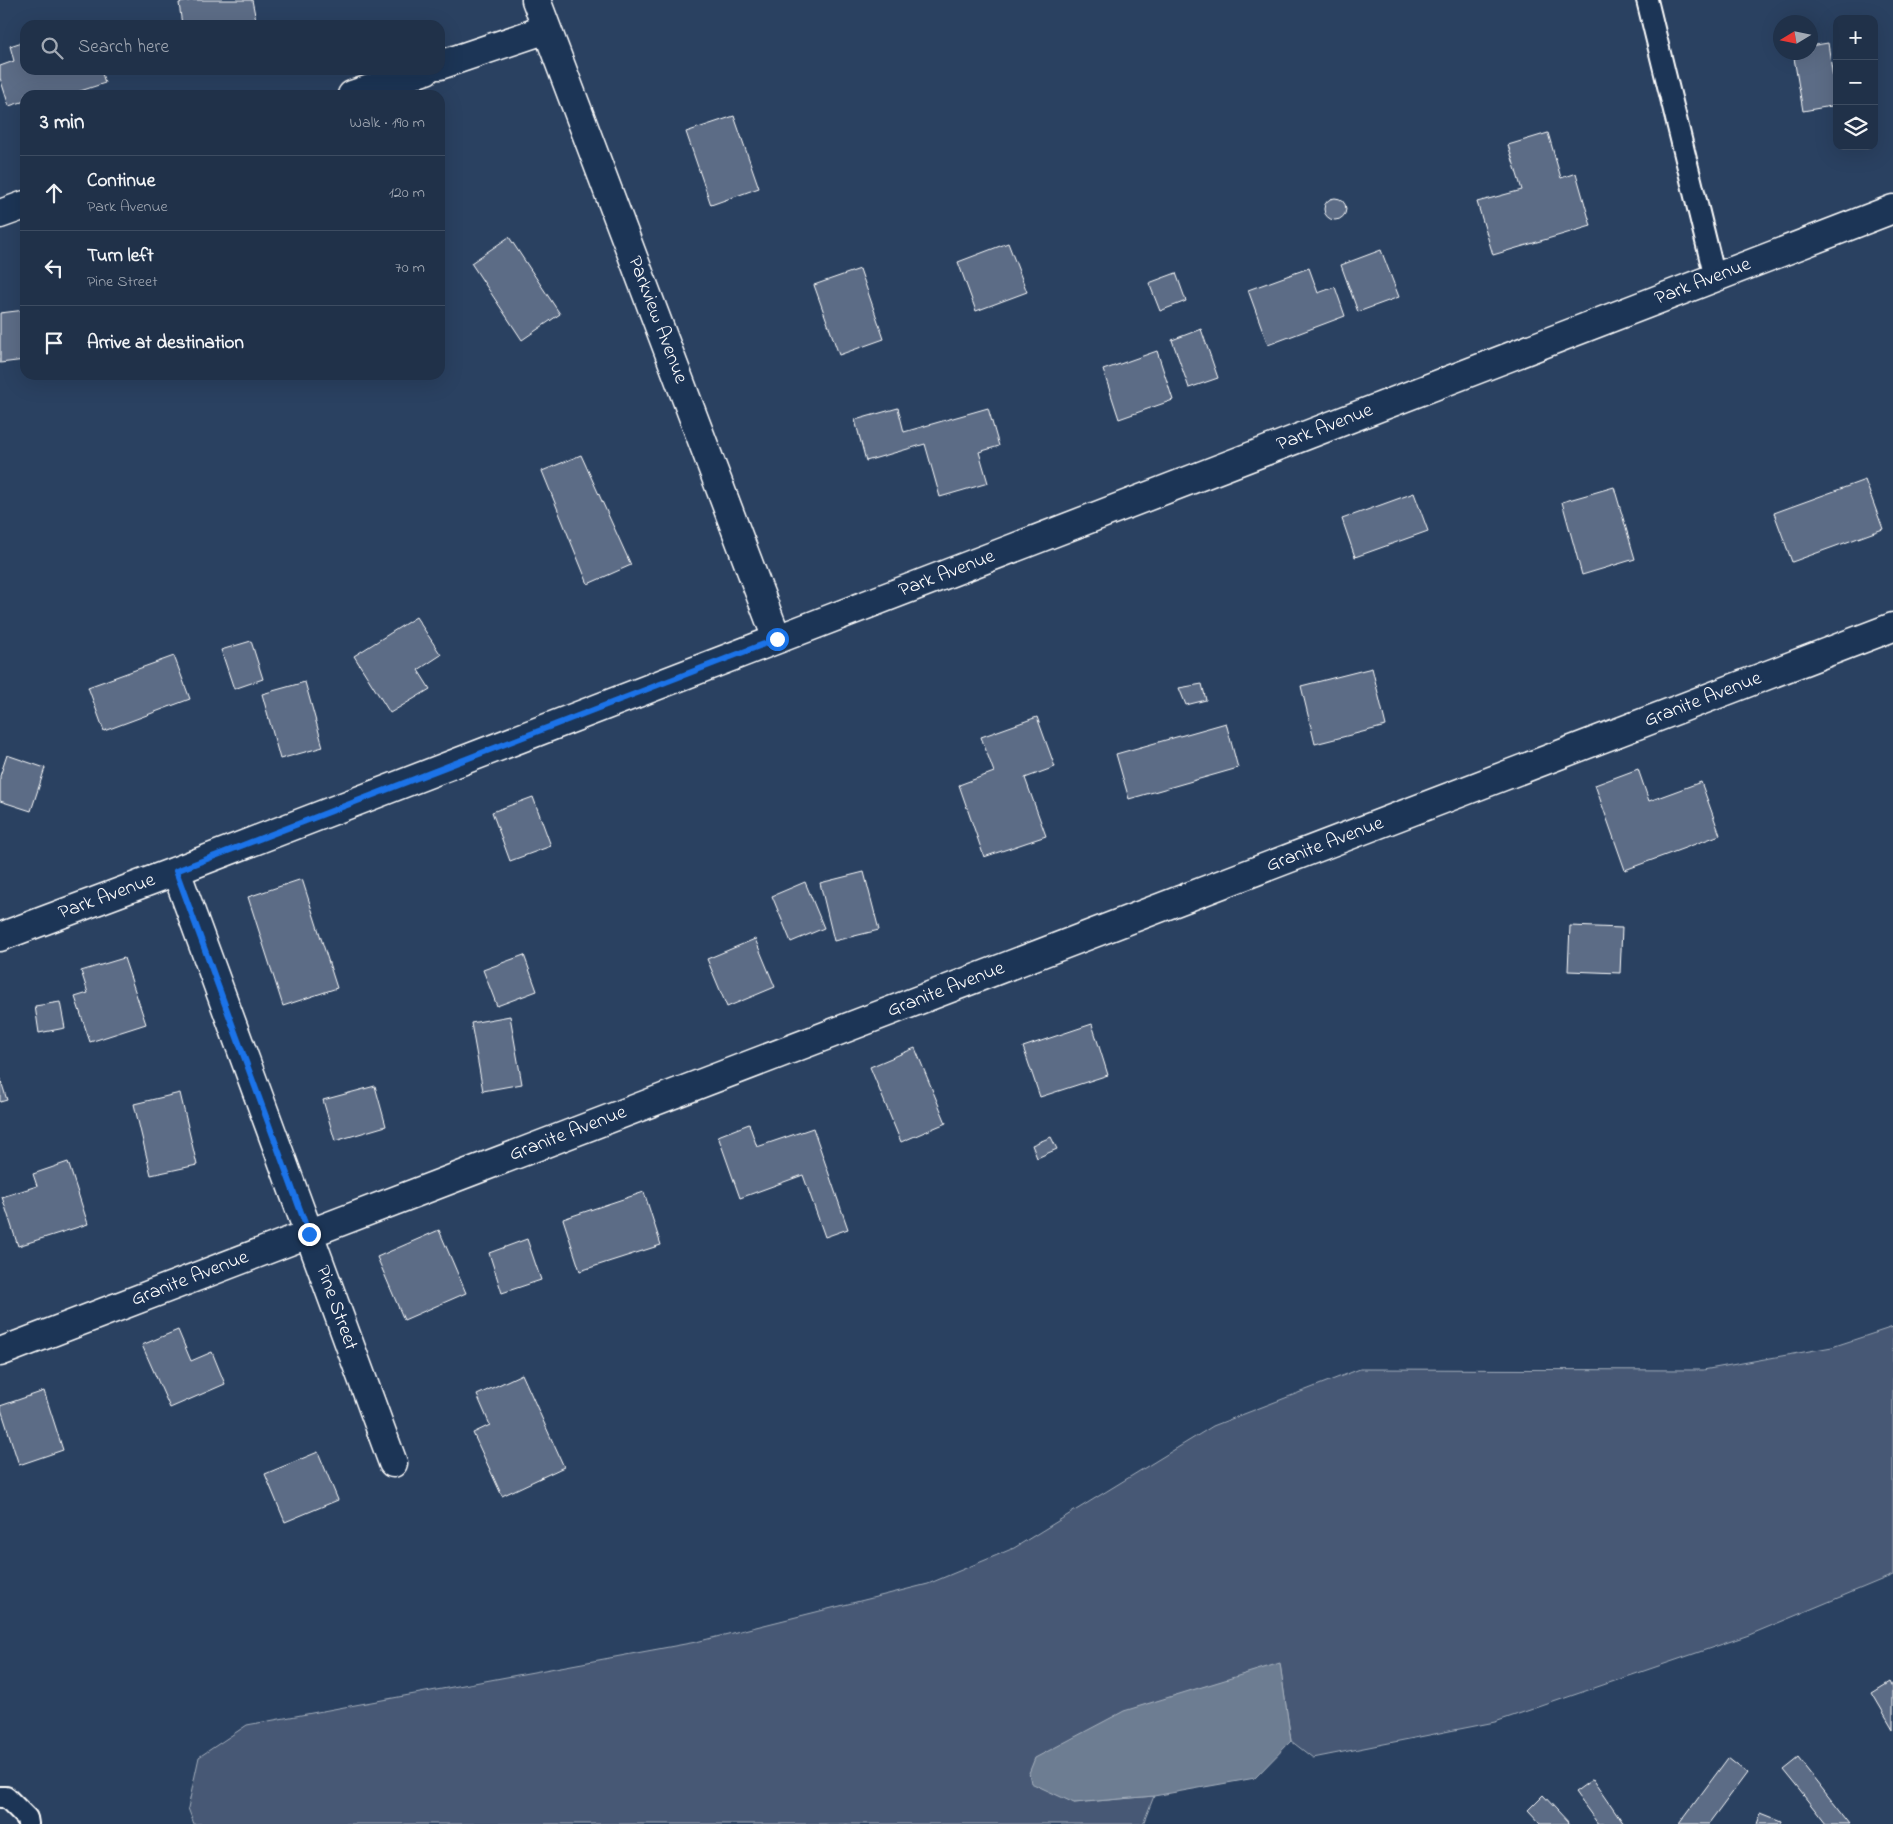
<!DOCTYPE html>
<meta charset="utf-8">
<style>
:root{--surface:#203149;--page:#2d3d53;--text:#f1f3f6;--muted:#a2a9b4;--line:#3d4c61}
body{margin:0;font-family:"Indie Flower",sans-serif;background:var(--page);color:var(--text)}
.controls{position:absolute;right:15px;top:15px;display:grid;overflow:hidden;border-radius:10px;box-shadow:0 5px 20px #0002}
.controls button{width:45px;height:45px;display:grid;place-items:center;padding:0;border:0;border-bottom:1px solid var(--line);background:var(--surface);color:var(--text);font:25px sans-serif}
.compass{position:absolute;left:1773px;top:15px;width:45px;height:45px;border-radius:50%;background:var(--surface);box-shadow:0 5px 20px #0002;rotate:260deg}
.stop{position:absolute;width:15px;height:15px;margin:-11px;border:4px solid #1a73e8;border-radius:50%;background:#fff}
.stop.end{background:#1a73e8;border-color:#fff;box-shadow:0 1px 5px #0008}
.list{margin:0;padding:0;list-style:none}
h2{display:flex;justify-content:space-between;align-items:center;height:65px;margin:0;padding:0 20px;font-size:21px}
h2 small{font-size:16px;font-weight:400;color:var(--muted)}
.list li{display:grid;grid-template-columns:32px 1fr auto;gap:15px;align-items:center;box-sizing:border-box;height:75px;padding:0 20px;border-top:1px solid var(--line)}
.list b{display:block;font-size:19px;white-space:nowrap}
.list p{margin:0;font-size:16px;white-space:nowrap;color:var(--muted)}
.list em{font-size:16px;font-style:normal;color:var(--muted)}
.icon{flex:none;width:28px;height:28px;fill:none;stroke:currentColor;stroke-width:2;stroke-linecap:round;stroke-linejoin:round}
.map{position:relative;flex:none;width:1893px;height:1824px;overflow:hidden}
.search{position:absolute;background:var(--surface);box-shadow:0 5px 20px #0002;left:20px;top:20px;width:425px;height:55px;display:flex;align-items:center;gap:12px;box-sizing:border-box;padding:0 18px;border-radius:15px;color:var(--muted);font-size:19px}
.panel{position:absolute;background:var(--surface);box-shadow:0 5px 20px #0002;left:20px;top:90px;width:425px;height:290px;border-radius:15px}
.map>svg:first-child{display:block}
</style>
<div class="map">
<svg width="1893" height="1824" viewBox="0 0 1893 1824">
<rect width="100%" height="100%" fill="#2a4161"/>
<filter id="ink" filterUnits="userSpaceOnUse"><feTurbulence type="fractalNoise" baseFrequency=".02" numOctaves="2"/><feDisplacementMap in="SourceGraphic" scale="10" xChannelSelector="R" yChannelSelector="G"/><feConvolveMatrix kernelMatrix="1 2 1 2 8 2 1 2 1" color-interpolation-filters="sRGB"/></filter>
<g filter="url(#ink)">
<!-- green -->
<path fill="#465975" stroke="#a2acba" d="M1893 1327V1575L1749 1635 1495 1722 1313 1758 1291 1741 1280 1664 1074 1803 1154 1796 1143 1824H194L188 1808 199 1757 247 1725 696 1642 928 1584 1014 1548 1213 1426 1360 1369 1703 1370 1832 1347Z"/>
<!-- water -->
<path fill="#6d7d92" stroke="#a7b1be" d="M1280 1663 1291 1741 1255 1778 1154 1796 1074 1803 1031 1783 1029 1773 1035 1758 1124 1711Z"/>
<!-- building -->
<path fill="#5b6c86" stroke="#fff" d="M193 0H252L257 25H182L179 3Z
M25 41V70H101L105 83 68 95H25V101L9 106 0 78V66L14 61 10 46Z
M1828 43 1837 105 1803 111 1793 52H1810V46Z
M734 116 759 188 711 205 686 132Z
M1548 133 1561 178 1576 173 1591 226 1493 255 1477 202 1522 190 1508 145Z
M1324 209a11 11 0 1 1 22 0a11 11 0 1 1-22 0Z
M509 237 560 314 522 340 471 263Z
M1008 243 1027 292 976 311 958 262Z
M1381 250 1399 297 1358 312 1341 265Z
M1309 268 1318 293 1335 287 1345 316 1268 345 1248 290Z
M860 269 884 339 839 355 814 285Z
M1176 273 1186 301 1160 311 1149 283Z
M25 310V360L0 363V313Z
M1201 329 1218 378 1189 388 1172 340Z
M1157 351 1173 400 1119 419 1103 370Z
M898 408 904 432 988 408 999 446 979 452 988 483 940 497 925 444 866 461 855 420Z
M581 455 631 565 588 584 542 471Z
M1865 480 1883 529 1792 562 1774 513Z
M1614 487 1635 559 1582 575 1562 502Z
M1414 493 1428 531 1355 557 1342 519Z
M416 617 441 655 418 670 430 689 390 713 354 656Z
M251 641 263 679 234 689 221 650Z
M174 656 190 699 104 731 88 687Z
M1372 668 1386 726 1315 744 1301 686Z
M305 682 323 747 280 759 262 694Z
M1202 684 1206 700 1186 705 1179 688Z
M1037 717 1055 767 1025 778 1046 836 984 857 959 785 994 772 981 737Z
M1226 723 1238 768 1129 799 1116 754Z
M7 755 45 768 31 811 0 801V776Z
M1638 769 1649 801 1701 782 1720 835 1625 870 1595 785Z
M533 797 551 846 510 861 492 812Z
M864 872 879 930 834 941 820 883Z
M302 879 337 988 283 1006 248 897Z
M805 882 824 928 791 942 772 896Z
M1570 926 1622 928 1620 973 1568 971Z
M755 939 775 987 727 1007 707 959Z
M524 955 537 991 497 1006 483 970Z
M124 958 146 1024 90 1042 75 997 88 993 81 971Z
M60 1002 65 1028 39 1033 35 1006Z
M510 1016 522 1084 483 1091 471 1023Z
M1092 1024 1108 1075 1040 1097 1023 1047Z
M915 1048 946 1123 901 1142 870 1067Z
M0 1078 7 1100 0 1102Z
M375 1086 386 1126 335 1141 323 1100Z
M180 1093 197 1165 151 1175 134 1104Z
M749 1124 757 1147 813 1128 848 1229 825 1237 803 1175 740 1198 718 1136Z
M1051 1137 1057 1149 1037 1158 1032 1145Z
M68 1162 88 1224 18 1246 2 1197 37 1186 33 1174Z
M644 1192 661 1245 580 1271 563 1219Z
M439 1230 466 1293 404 1320 377 1257Z
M527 1239 541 1280 502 1293 489 1253Z
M178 1330 191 1361 212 1352 225 1384 170 1408 142 1345Z
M522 1374 564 1467 502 1496 473 1433 490 1425 477 1395Z
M44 1391 63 1450 19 1465 0 1406Z
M318 1452 338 1500 285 1522 265 1474Z
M1890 1682 1893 1688V1729L1872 1693Z
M1728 1758 1747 1773 1709 1824H1679Z
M1798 1758 1850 1824H1826L1800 1791 1783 1770Z
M1593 1779 1624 1824H1598L1575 1792Z
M1543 1795 1570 1824H1541L1528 1810Z
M1761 1813 1781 1821 1780 1824H1757Z"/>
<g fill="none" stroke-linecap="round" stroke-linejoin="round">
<defs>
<path id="service" d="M1647 0 1715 278
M0 1797H6L27 1818 28 1824"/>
<path id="minor" d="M536 0 777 639
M440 65 547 29
M352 95 426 70
M0 214 25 205
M176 871 393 1463
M0 937 176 871 1893 209
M0 1352 1893 627"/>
</defs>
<!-- service casing -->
<use href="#service" stroke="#fff" stroke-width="24"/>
<!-- minor casing -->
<use href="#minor" stroke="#fff" stroke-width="31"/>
<!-- service -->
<use href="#service" stroke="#1d3557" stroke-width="20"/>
<!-- minor -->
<use href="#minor" stroke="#1d3557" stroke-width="28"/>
</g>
</g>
<g fill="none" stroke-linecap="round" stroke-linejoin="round" filter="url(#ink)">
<!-- route -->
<path stroke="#1a73e8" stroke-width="6" d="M309 1234 176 871 777 639"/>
</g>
<g text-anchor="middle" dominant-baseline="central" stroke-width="4.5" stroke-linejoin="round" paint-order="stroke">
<!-- street labels -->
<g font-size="20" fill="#fff" stroke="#1d3557">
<text transform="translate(1703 282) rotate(-21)">Park Avenue</text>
<text transform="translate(657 320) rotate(69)">Parkview Avenue</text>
<text transform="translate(1325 428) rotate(-21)">Park Avenue</text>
<text transform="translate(947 574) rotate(-21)">Park Avenue</text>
<text transform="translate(1703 700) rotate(-21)">Granite Avenue</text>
<text transform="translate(1325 845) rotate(-21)">Granite Avenue</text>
<text transform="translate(107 897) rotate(-20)">Park Avenue</text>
<text transform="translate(946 990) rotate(-21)">Granite Avenue</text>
<text transform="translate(568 1134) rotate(-21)">Granite Avenue</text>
<text transform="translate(190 1279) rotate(-21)">Granite Avenue</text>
<text transform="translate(336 1308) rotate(70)">Pine Street</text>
</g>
</g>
</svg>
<div class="controls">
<button>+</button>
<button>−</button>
<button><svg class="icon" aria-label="layers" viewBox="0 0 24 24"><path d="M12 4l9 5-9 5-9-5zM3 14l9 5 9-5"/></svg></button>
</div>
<svg class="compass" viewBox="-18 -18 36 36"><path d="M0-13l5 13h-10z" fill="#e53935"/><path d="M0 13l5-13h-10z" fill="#a2a9b4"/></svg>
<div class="stop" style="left:777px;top:639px"></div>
<div class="stop end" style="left:309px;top:1234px"></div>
<div class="search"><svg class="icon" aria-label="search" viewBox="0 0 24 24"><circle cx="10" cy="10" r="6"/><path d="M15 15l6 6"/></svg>Search here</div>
<section class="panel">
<h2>3 min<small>Walk · 190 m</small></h2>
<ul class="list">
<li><svg class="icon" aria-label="ahead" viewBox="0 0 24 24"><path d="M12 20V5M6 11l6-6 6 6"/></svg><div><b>Continue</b><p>Park Avenue</p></div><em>120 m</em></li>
<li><svg class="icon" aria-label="left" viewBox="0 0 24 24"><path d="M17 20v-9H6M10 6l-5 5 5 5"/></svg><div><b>Turn left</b><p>Pine Street</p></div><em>70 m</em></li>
<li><svg class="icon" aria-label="arrive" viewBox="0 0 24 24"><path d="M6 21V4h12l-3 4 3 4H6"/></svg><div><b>Arrive at destination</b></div></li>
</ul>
</section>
</div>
